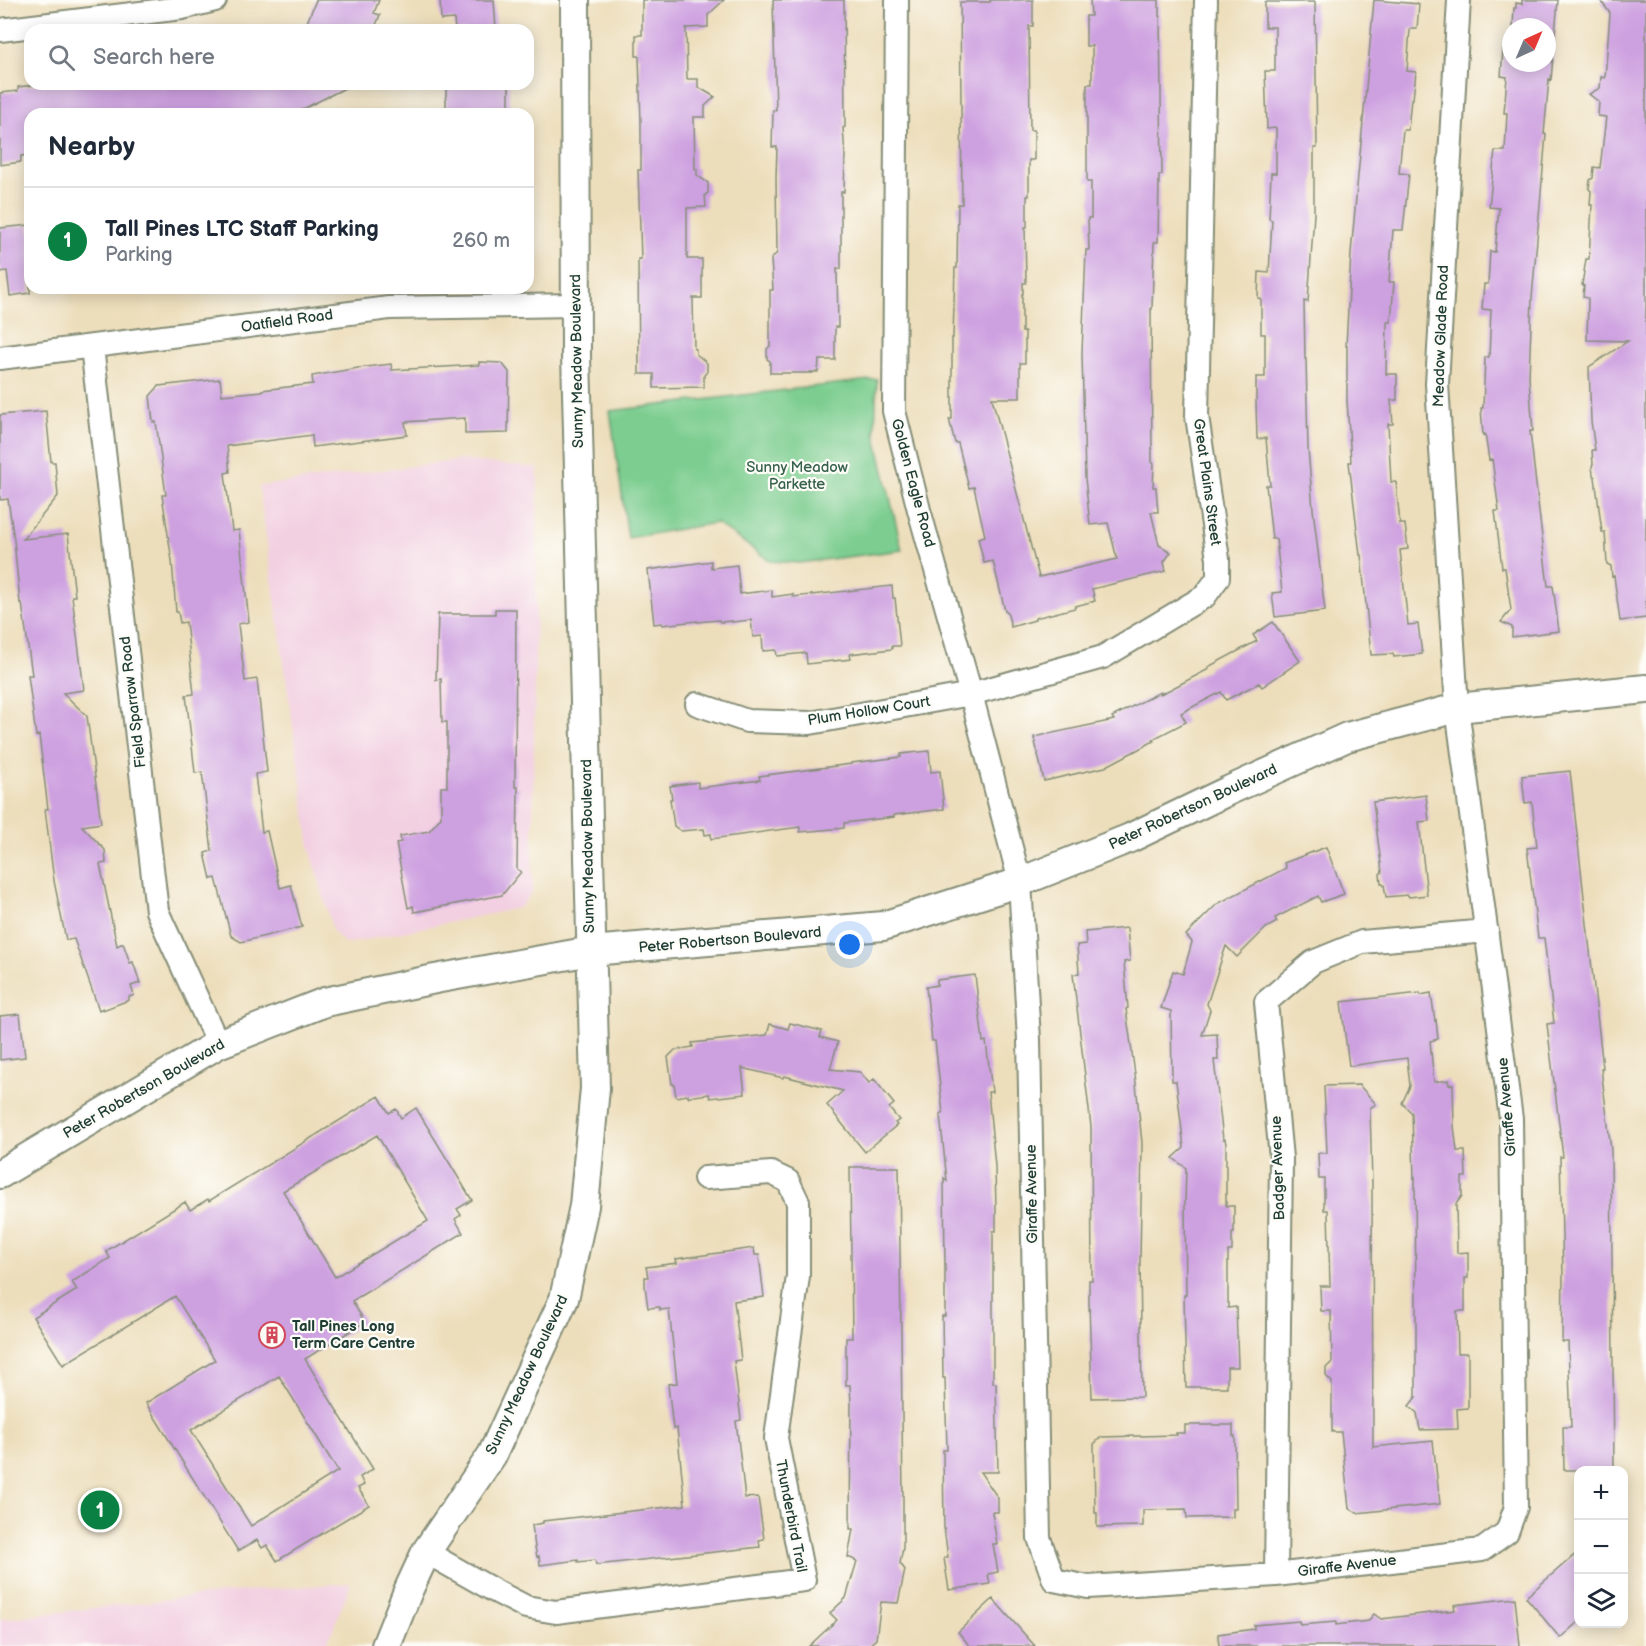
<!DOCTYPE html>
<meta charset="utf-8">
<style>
:root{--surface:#fff;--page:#f6f6f7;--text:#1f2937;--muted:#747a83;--line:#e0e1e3;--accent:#0b8043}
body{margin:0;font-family:"Balsamiq Sans",sans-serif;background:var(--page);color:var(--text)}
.controls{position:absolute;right:18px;bottom:18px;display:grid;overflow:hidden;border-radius:12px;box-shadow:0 3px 15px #0003}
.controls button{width:54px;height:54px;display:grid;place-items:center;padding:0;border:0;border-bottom:2px solid var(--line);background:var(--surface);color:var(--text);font:30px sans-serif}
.compass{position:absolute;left:1502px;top:18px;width:54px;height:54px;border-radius:50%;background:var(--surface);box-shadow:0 3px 15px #0003;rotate:44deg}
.you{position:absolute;left:850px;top:945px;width:21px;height:21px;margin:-15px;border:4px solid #fff;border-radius:50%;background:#1a73e8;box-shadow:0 0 0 9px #1a73e833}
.badge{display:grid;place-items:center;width:39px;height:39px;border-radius:50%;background:var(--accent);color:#fff;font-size:20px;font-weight:700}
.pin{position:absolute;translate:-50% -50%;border:3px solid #fff;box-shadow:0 2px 6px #0006}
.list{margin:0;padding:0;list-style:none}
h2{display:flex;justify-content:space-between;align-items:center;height:78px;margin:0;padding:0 24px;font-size:26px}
h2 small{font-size:20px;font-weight:400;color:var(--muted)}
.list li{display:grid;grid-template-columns:39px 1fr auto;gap:18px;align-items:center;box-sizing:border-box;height:108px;padding:0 24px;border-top:2px solid var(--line)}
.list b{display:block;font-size:22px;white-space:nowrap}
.list p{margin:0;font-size:20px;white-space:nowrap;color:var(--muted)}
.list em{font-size:20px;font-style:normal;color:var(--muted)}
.icon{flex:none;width:33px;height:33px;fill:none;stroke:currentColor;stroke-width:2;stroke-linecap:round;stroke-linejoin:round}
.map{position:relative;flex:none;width:1646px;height:1646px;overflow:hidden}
.search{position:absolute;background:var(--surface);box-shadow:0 3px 15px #0003;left:24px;top:24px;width:510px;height:66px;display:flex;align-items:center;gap:15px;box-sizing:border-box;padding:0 21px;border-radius:18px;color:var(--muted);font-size:22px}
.panel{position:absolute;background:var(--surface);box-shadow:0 3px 15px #0003;left:24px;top:108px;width:510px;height:186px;border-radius:18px}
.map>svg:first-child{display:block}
</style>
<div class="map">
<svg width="1646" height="1646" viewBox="0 0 1646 1646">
<rect width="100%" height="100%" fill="#fdfcf7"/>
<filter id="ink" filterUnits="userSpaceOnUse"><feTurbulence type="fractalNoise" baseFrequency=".0167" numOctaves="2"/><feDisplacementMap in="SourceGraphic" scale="12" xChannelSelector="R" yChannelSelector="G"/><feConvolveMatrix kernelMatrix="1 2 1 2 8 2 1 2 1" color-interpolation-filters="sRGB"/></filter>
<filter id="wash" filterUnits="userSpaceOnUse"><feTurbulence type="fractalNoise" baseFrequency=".008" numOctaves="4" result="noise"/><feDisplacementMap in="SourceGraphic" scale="24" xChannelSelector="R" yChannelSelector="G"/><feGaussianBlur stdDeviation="1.35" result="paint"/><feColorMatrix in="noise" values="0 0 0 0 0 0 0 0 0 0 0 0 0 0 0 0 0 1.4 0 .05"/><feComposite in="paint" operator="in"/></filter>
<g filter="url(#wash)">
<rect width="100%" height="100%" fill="#eddebb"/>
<!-- built -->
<path fill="#f2cfe1" d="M460 460 538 468 532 893 519 908 345 944 333 931 310 848 259 486Z
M351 1583 326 1646H0V1619L232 1592Z"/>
<!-- green -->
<path fill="#7bcd8f" stroke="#4d8562" stroke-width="1.5" d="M877 379 875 432 902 550 799 563 770 561 716 523 628 538 610 411Z"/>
<g id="blocks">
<!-- building -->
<path fill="#cda0e0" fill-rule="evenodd" d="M316 0H379L374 13 380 15 374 30H304Z
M440 0H494L496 30H455L454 19 441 20Z
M642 0H724L708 15V27L686 28 687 79H698V87L715 97 705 106V117H694L695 169H697V175L708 183V193L705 195 706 207 687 208V259H702V298H693L694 349H696V354L707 363V372L704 375V387L654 388V374H639L638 259H641L638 170H641V124L639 56H636V35H642Z
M773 0H844L845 127 843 128 845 155 844 192H841V269H837L838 327H835V360H819L818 372H811L812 373H770V361L767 359V349L770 346V290H773L771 259 777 253 776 178 777 147H772L773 110H776Z
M990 0H1033V26H1029L1030 130H1034V160H1029V196H1027V227H1025L1026 283H1023V294H1022V332H1025V363H1020V398H992L1039 577 1117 559 1108 523 1090 525 1085 478 1082 353 1086 250H1089L1088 218H1091V182H1087V84H1092V46H1086V16H1091L1090 0H1159V16H1160L1162 175H1159L1158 242H1154L1152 309H1151L1152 462 1154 464 1153 487H1156L1158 512H1151L1159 545 1171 552 1164 562 1166 571 1092 589 1095 601 1075 606V608L1035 618V620L1011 627 1007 611H1005L993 561 984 563 978 538 985 536 974 487 969 488 958 443H955L949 419H952V338H953L955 268H957L958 204H962L960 2H990Z
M1374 0 1419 4 1417 29H1410L1407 71 1416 72 1413 99H1411L1408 130H1403L1399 173 1409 174 1403 230H1393L1389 282H1394L1391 322H1387L1386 374H1397V400H1391L1393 424H1388L1391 482H1396L1400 524H1405L1408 549 1400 550 1408 625 1418 624 1422 654 1394 657 1393 654 1371 655 1361 555H1360L1349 462H1351L1347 401V346H1346L1351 253Z
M1522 0H1558L1551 80 1549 79 1544 134H1546L1532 298 1529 378 1533 431H1530L1540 520 1548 586H1553L1559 631 1512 637V627L1501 622 1511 610 1505 568H1502L1496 519 1495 511H1499L1492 459 1489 460 1485 434 1483 435 1481 408H1483L1485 357H1489L1491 310 1482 309 1484 284H1488L1490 251 1495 252 1499 208 1489 207 1495 151H1505L1507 113H1504L1507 77 1501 76 1503 49 1511 50V63H1547V27H1513L1514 8H1516V3L1522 4Z
M1600 0H1646V618L1620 621 1614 576 1612 577 1611 566 1607 564 1605 532H1602L1595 477 1593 475 1592 466 1593 464 1592 450H1595L1591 421 1589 367 1628 341 1587 340 1588 298 1583 297 1584 286 1582 285 1586 259H1589L1592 205H1590L1591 191 1589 189 1590 180 1593 178 1594 167 1600 168 1606 117 1598 116 1599 102 1589 94 1600 88 1601 77 1605 78 1610 13Z
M1265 2H1315L1317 148H1314V214L1308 302 1304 301 1305 359H1306L1308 449 1313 509 1325 611 1275 617 1272 593 1282 592 1276 539H1272L1266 485H1270L1266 438 1257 439 1256 401V377H1265V334H1261V299L1258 298 1259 272 1269 273 1272 220 1269 219 1271 173H1276V128L1267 129 1266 97 1265 71H1275V27H1265Z
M42 84H353L293 114H30V155L21 156V162L0 165V93L18 91V87Z
M446 84H509V114H446Z
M30 225V293L10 296 7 271 0 272V228Z
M479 362 502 363 509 372 508 433 465 434V418L405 422 407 435 313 447 312 435 227 446 230 472 225 473 232 531 239 530 249 622 238 624 245 681 257 679 267 772 255 774 262 832 267 831 280 888 291 885 302 927 241 942 231 936 216 878 211 879 205 853 212 851 202 772 195 773 192 746 186 695 194 694 186 622 180 623 178 612H176L172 561 162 495H166L156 422H153L150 396 159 386 220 379 222 395 262 391V390L313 384 312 376 358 368 391 364 392 370 479 365Z
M46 411 51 462H55L58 496 23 539 68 534 75 596H72L84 690 63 693 87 716 101 823 82 826 105 850 106 863 100 864 117 946 123 943 130 963 133 962 140 983 131 986 134 995 129 997V1000L103 1010V1008L99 1010 74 939 66 940 54 881 45 809H48L39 735 36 736 28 675H32L22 603H20L14 540 8 499 0 500V415Z
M711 561V568L737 565 740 594 772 590V597L793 594V597L892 586 893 598H895L900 646H892V649L850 654 851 659 807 664 806 653 777 656 776 650 763 651 762 636 753 637 751 620 732 622V621L720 622 719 620 697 622V621L662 625V623L654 624 648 570Z
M495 609H516L515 787H518L517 869 521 872 502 895 414 912 413 906 408 908 396 843 401 842 400 836 429 831 441 817V787H447V722H442L441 679 436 680 438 614H495Z
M1273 622 1300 661 1262 687 1259 683 1226 700 1221 692 1181 713 1186 722 1153 739 1154 741 1105 767 1044 781 1034 737 1114 720 1112 717 1160 692V694L1169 690 1209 669 1208 667 1257 641 1253 635Z
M929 751 931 772 940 771 944 809 894 815V817L844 823V828L800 832V827L711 839V834L705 835 704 829 681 831 674 826 670 799H672L670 786 698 782V788L760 780 759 776 851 764V763L901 757V754Z
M1570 771 1603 1068H1601L1611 1150 1614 1470H1564L1563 1427H1571L1568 1342H1562L1563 1275 1560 1157H1563L1547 1024 1554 1023 1544 938H1538L1527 848 1537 847 1532 802 1525 803 1522 776Z
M1426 795 1429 821 1419 822 1427 895 1409 897 1408 895 1386 897 1384 885 1381 883 1380 874 1382 872 1373 802Z
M1326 847 1344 894 1321 902 1318 896 1275 918 1277 922 1266 928 1237 957 1226 946 1207 1004 1210 1010 1202 1035 1217 1034 1218 1060H1214L1223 1139H1225L1226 1144V1206H1234V1233H1232V1251H1228V1308L1236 1307 1238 1367H1227V1387H1186L1184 1295H1186L1185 1204 1186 1168 1173 1158 1184 1148 1176 1081H1172L1171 1011 1161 1008 1173 971 1183 974 1192 942 1186 935 1217 904 1286 868 1284 863Z
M1127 928 1130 961 1124 962 1128 1008 1126 1009 1135 1074 1142 1143 1140 1263 1142 1397 1092 1398 1089 1303V1280H1092L1091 1127 1073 974 1079 973 1077 945 1086 944 1085 932Z
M975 975 983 1042 986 1041 992 1092H988L995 1166 996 1210V1231H993V1383H996L998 1472H980L998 1498V1512H992L997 1544H993L998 1572 988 1574 990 1584 949 1590 944 1558 948 1557 944 1528 943 1450H947L945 1378H943L942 1316H945V1269L944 1178 947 1181 940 1115 943 1114 935 1041H932L926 987 937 985V980Z
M1420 993 1421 995 1431 993 1435 1021 1436 1020 1438 1039 1430 1041 1434 1082 1448 1080 1449 1085 1453 1084 1454 1126 1457 1151H1465L1466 1177H1462V1196L1456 1204 1457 1253 1468 1252V1278H1465V1311H1457L1458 1353H1468V1408L1457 1409 1458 1429 1420 1430 1417 1413 1409 1406 1416 1397V1314L1415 1177 1414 1178 1412 1113 1402 1103 1410 1086 1407 1058 1349 1066 1341 1002Z
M20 1014 25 1057 0 1060V1016Z
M790 1023 822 1031 820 1037 838 1042 830 1069 860 1072 869 1083 874 1079 894 1104 889 1108 899 1120 895 1123 897 1125 865 1152 827 1105 843 1091 784 1076 783 1078 742 1068 745 1094 710 1098 709 1094 688 1097V1095L676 1097 674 1084H672L668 1057 675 1050 693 1047 692 1043 767 1035 770 1024 788 1029Z
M1359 1085 1376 1104 1370 1108 1372 1184 1373 1447 1433 1441 1440 1504 1357 1513 1349 1508 1341 1432H1332V1382L1326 1376V1368L1332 1362 1331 1311H1321L1320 1286H1330L1328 1210H1324V1179H1319L1318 1153H1327L1324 1086Z
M379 1096 389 1113 396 1109 401 1118 416 1108 472 1200 457 1209 461 1215 455 1219 463 1233 352 1301 365 1322 305 1359 373 1469 360 1477 364 1485 358 1488 369 1505 277 1561 267 1545 262 1548 257 1540 238 1551 146 1403 215 1360 175 1296 63 1365 33 1317 77 1290 72 1282 110 1258 106 1251 185 1202 190 1210 208 1199 209 1201ZM377 1135 428 1221 335 1277 283 1191ZM279 1376 338 1471 251 1526 191 1430Z
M850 1167H899L903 1500V1548L900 1563 905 1570 898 1603 881 1602 876 1639 868 1646H809L837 1620 830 1613 846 1598 857 1561 848 1557 853 1529H850L851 1404 850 1385H846V1338H852Z
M754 1248 755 1255H759L764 1297 734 1301 741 1360 734 1361 741 1420 736 1421 745 1498 758 1497 764 1539 759 1540 760 1547 596 1565 595 1560 578 1562V1560L540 1565 539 1556 537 1557 535 1547 532 1525 543 1523V1521L685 1505 677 1428 673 1429 668 1384 677 1383 669 1309 660 1310V1307L648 1308 645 1286V1277H648L646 1267 677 1263 676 1259Z
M1185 1425H1233V1436H1235L1236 1509H1233V1517L1187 1518 1186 1509 1143 1510V1526L1097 1527V1513H1095L1094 1444 1101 1437 1177 1435 1176 1433H1185Z
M1578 1552V1622L1560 1638 1526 1597Z
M1515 1598 1520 1646H1219L1218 1634 1254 1629V1625L1299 1621 1300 1625 1336 1622V1625L1368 1621 1374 1614 1381 1619 1455 1610 1454 1605Z
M993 1599 1035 1646H970L958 1632Z"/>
</g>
</g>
<g filter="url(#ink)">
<use href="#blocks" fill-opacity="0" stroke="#868e78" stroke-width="1.5"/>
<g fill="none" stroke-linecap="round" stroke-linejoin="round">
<defs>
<path id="minor" d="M897 0 894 411 919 510 971 694 1020 882 1029 1040 1039 1538 1054 1580 1088 1587 1276 1575 1482 1550 1507 1532 1516 1507 1511 1119 1457 708 1437 384 1459 0
M0 30 182 8 215 0
M92 347 157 911 218 1044
M0 358 389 308 576 305
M697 704 747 721 810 723 971 694 1103 657 1205 596 1218 578V559L1197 416 1206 0
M426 1552 493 1590 526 1607 556 1612 804 1580 776 1438 798 1276V1202L788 1181 771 1173 705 1178
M1276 1575 1281 1158 1266 1002 1313 962 1362 942 1487 931"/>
<path id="tertiary" d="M0 1174 218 1044 325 1002 435 979 591 951 883 926 1020 882 1130 838 1230 790 1347 737 1457 708 1646 689
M386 1646 408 1591 426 1552 492 1455 564 1299 584 1206 595 1088 576 354 575 0"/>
</defs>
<!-- minor casing -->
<use href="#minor" stroke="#868e78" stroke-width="26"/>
<!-- tertiary casing -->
<use href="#tertiary" stroke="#868e78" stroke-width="32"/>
<!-- minor -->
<use href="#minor" stroke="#fff" stroke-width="22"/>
<!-- tertiary -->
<use href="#tertiary" stroke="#fff" stroke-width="28"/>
</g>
</g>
<!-- icons -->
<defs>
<symbol id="building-ring" viewBox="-11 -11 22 22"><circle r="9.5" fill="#fdfcf7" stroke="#d1495b" stroke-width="1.5"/><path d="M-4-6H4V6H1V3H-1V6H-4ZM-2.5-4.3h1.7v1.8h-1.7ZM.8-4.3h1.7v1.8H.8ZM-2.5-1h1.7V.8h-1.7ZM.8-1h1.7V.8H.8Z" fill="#d1495b"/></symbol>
</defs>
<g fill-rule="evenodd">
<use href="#building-ring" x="257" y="1320" width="30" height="30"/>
</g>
<g text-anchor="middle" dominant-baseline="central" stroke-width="4.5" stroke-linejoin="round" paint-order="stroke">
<!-- street labels -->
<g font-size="15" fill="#1f3d34" stroke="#fdfcf7">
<text transform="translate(287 321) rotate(-8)">Oatfield Road</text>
<text transform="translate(1441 336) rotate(-88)">Meadow Glade Road</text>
<text transform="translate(577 361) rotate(-91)">Sunny Meadow Boulevard</text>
<text transform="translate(1207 482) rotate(82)">Great Plains Street</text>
<text transform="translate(913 483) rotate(75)">Golden Eagle Road</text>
<text transform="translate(133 702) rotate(-97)">Field Sparrow Road</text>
<text transform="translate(869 711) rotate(-9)">Plum Hollow Court</text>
<text transform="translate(1193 807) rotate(-25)">Peter Robertson Boulevard</text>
<text transform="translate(588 846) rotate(-91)">Sunny Meadow Boulevard</text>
<text transform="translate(730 940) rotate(-5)">Peter Robertson Boulevard</text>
<text transform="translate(144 1089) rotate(-30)">Peter Robertson Boulevard</text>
<text transform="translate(1507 1107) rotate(-95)">Giraffe Avenue</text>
<text transform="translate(1278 1168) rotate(-92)">Badger Avenue</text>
<text transform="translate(1032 1194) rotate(-91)">Giraffe Avenue</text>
<text transform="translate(527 1375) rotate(-65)">Sunny Meadow Boulevard</text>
<text transform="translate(791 1516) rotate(79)">Thunderbird Trail</text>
<text transform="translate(1347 1566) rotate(-7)">Giraffe Avenue</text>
</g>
<!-- park labels -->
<g font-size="15" fill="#36614b" stroke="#fdfcf7">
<text x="797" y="467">Sunny Meadow<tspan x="797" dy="17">Parkette</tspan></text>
</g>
<!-- poi labels -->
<g font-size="15" font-weight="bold" fill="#1f3d34" stroke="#fdfcf7" text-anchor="start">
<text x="292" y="1326">Tall Pines Long<tspan x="292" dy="17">Term Care Centre</tspan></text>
</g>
</g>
</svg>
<div class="controls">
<button>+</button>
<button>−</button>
<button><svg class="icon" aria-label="layers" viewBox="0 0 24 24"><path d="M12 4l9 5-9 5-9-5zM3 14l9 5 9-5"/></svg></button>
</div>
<svg class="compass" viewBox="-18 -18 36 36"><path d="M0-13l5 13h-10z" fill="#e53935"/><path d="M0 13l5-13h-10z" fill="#747a83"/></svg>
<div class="you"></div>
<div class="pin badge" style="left:100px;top:1510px">1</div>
<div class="search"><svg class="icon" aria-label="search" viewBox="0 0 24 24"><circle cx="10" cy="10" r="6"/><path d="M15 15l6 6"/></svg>Search here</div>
<section class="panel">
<h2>Nearby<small></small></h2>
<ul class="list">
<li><span class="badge">1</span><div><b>Tall Pines LTC Staff Parking</b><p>Parking</p></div><em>260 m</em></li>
</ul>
</section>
</div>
